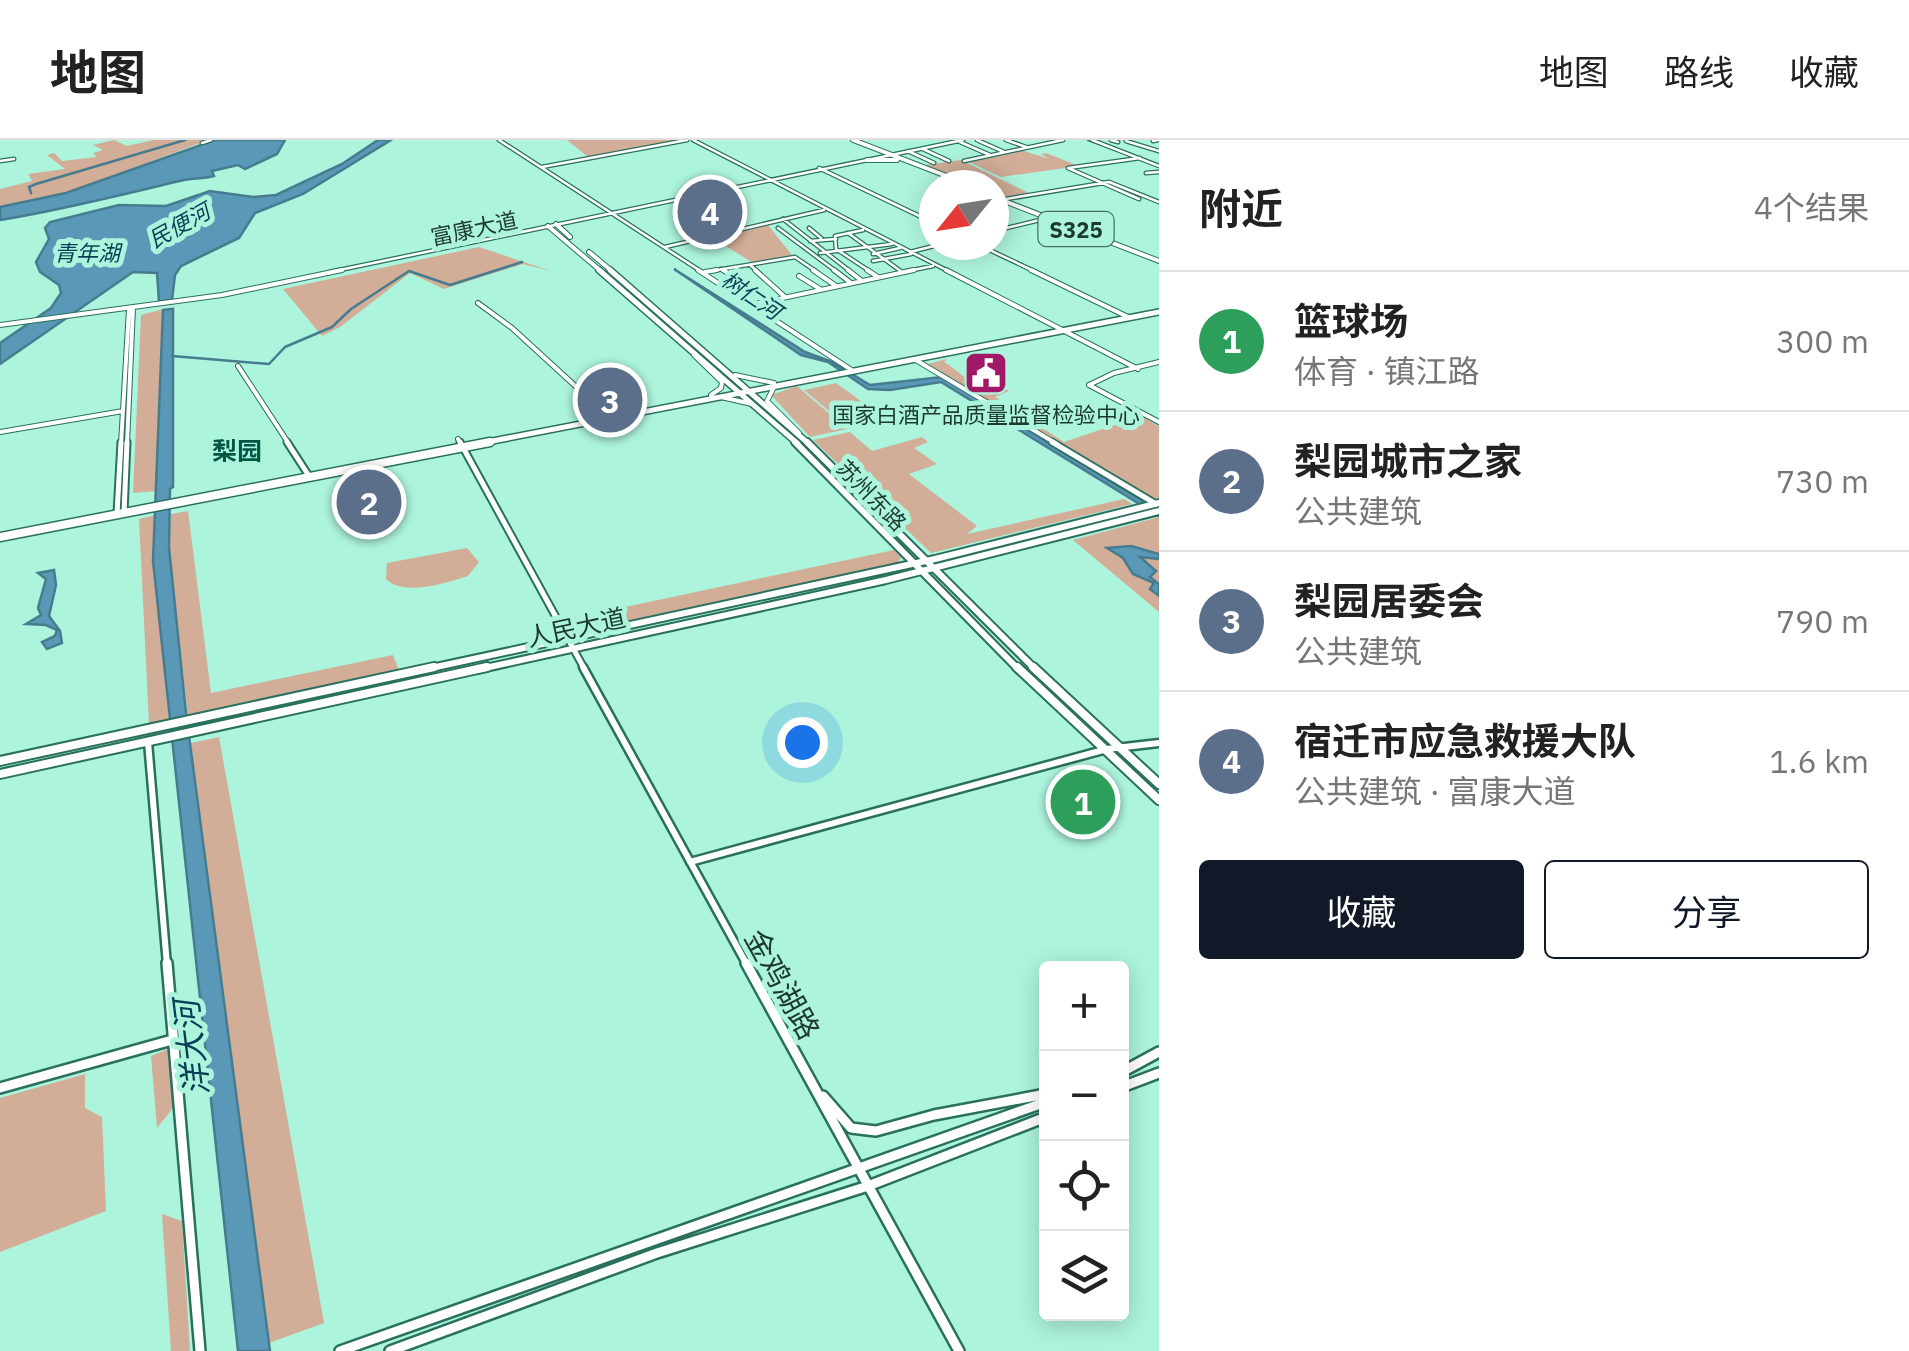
<!DOCTYPE html>
<html lang="zh">
<meta charset="utf-8">
<style>
:root{--surface:#fff;--page:#f6f6f6;--text:#222;--muted:#767676;--line:#e0e0e0;--accent:#111827}
body{margin:0;font-family:"IBM Plex Sans","Noto Sans SC",sans-serif;background:var(--page);color:var(--text)}
.controls{position:absolute;right:30px;bottom:30px;display:grid;overflow:hidden;border-radius:10px;box-shadow:0 5px 25px #0003}
.controls button{width:90px;height:90px;display:grid;place-items:center;padding:0;border:0;border-bottom:2px solid var(--line);background:var(--surface);color:var(--text);font:50px sans-serif}
.compass{position:absolute;left:919px;top:30px;width:90px;height:90px;border-radius:50%;background:var(--surface);box-shadow:0 5px 25px #0003;rotate:240deg}
.you{position:absolute;left:802px;top:602px;width:35px;height:35px;margin:-25px;border:8px solid #fff;border-radius:50%;background:#1a73e8;box-shadow:0 0 0 15px #1a73e833}
.badge{display:grid;place-items:center;width:65px;height:65px;border-radius:50%;background:var(--accent);color:#fff;font-size:32px;font-weight:700}
.pin{position:absolute;translate:-50% -50%;border:5px solid #fff;box-shadow:0 2px 10px #0006}
.list{margin:0;padding:0;list-style:none}
h2{display:flex;justify-content:space-between;align-items:center;height:130px;margin:0;padding:0 40px;font-size:42px}
h2 small{font-size:32px;font-weight:400;color:var(--muted)}
.list li{display:grid;grid-template-columns:65px 1fr auto;gap:30px;align-items:center;box-sizing:border-box;height:140px;padding:0 40px;border-top:2px solid var(--line)}
.list b{display:block;font-size:38px;white-space:nowrap}
.list p{margin:0;font-size:32px;white-space:nowrap;color:var(--muted)}
.list em{font-size:32px;font-style:normal;color:var(--muted)}
.actions{display:flex;gap:20px;padding:30px 40px}
.actions a{flex:1;padding:22px 0;border:2px solid var(--accent);border-radius:10px;text-align:center;font-size:35px;color:var(--accent)}
.actions .main{background:var(--accent);color:#fff}
.icon{flex:none;width:55px;height:55px;fill:none;stroke:currentColor;stroke-width:2;stroke-linecap:round;stroke-linejoin:round}
.map{position:relative;flex:none;width:1159px;height:1211px;overflow:hidden}
header{display:flex;align-items:center;gap:60px;box-sizing:border-box;height:140px;padding:0 50px;background:var(--surface);border-bottom:2px solid var(--line)}
header strong{font-size:48px}
nav{display:flex;gap:55px;margin-inline-start:auto;font-size:35px}
main{display:flex}
aside{flex:1;background:var(--surface)}
.map>svg:first-child{display:block}
</style>
<header>
<strong>地图</strong>
<nav><a>地图</a><a>路线</a><a>收藏</a></nav>
</header>
<main>
<div class="map">
<svg width="1159" height="1211" viewBox="0 0 1159 1211">
<rect width="100%" height="100%" fill="#adf4dd"/>
<!-- green -->
<path fill="#d2ae99" d="M114 0 127 6 153 0H208L66 53 0 67V49L32 41 28 34 65 29 47 15 54 13 62 21 97 17 93 13 103 10 93 5Z
M567 0H682L588 17Z
M1021 10 1049 19 1041 14 1046 13 1079 26 1001 37 967 21Z
M961 20 1031 54 1008 57 994 52V45H976L925 25Z
M768 85 792 115 753 123 713 98Z
M479 107 551 131 523 124 444 149 410 133 340 187 322 196 283 149Z
M163 169 158 351 133 353 141 175Z
M947 219 944 222C960 231 974 250 997 252L987 246 994 243 1009 251 995 257 1064 302 1141 276 1159 286V358H1150L928 224Z
M836 243 886 279 848 287 804 250Z
M797 246 847 289 810 297 771 255Z
M850 292 872 311 922 297 928 302 914 308 937 324 909 334 977 386 967 394 1124 359 1132 364 931 413 813 300Z
M188 371 211 553 393 515 399 530 188 577 169 408 171 374Z
M156 375 153 421 169 580 149 584 139 379Z
M1159 377V472L1073 400Z
M467 408 479 422 468 436C446 443 404 457 386 439L387 423Z
M894 410 901 417 898 423 581 491 564 480Z
M219 597 324 1183 269 1203 191 603Z
M168 909 173 968 157 988 151 916Z
M85 934V968L102 977 106 1071 0 1112V958Z
M162 1074 182 1081 190 1211H171Z"/>
<!-- water -->
<path fill="#5a98b8" stroke="#477c8f" stroke-width="2.5" d="M215 0H285L277 14 245 29 238 25 212 31 214 36C203 39 194 38 184 40 124 54 62 70 0 80V67L66 53Z
M378 0H391L303 54 255 73 239 98 181 126 175 135 172 160 159 162 157 133 133 132 0 224V203L51 168 61 153 59 145 40 132 36 122 49 99 45 88 50 82 119 65 166 66 210 51 253 57 276 55 342 24Z
M674 129 805 212 832 222 870 245 942 237 1159 371V376L941 242 890 250 868 249 828 222 801 215Z
M173 169V347L170 349 169 408 186 573 270 1211H238L153 421 163 170Z
M1131 406 1159 414V419L1140 417 1156 431 1150 437 1159 444V456L1150 449 1154 443 1133 434 1123 418 1107 408Z
M54 430 56 445 49 476 60 491 62 503 47 509 42 502 55 496 57 490 46 485 26 484 41 475 38 468 46 439 38 433Z"/>
<g fill="none" stroke-linecap="round" stroke-linejoin="round">
<!-- stream -->
<path stroke="#477c8f" stroke-width="2.5" d="M1088 0 1116 10
M31 53 29 47 36 44 185 0
M172 216 269 224 285 207 332 187 351 169 409 131 450 145 522 122"/>
<defs>
<path id="minor-far4" d="M499 0 702 132
M693 0 950 132
M977 0 1004 12
M1006 0 1026 7
M1092 0 1159 26
M1111 0 1118 2
M1126 1 1159 11
M1153 1 1158 0
M960 2 990 15
M202 3 211 0
M923 9 949 21
M908 11 934 23
M0 21 14 19
M964 21 1063 0
M542 27 687 0
M819 28 934 83
M1146 33 1159 32
M1006 59 1109 42 1159 62
M1139 59 1068 28 1140 18
M783 79 851 132
M778 88 837 132
M809 88 821 98
M863 90 835 96 836 109 871 132
M994 91 1048 78
M848 93 902 132
M810 101 836 99
M979 105 1036 132
M665 107 824 70
M910 112 938 105
M820 113 892 104
M873 114 900 108
M873 121 911 114
M750 125 758 132
M721 129 726 132
M330 132 963 0
M705 132 795 117 817 132
M903 132 933 126"/>
<path id="minor-far3" d="M698 130 853 231
M723 130 769 160
M755 130 785 157
M813 130 836 146
M834 130 851 143
M848 130 862 141
M867 130 878 137
M946 130 1138 229
M1031 130 1128 177
M705 132 717 130
M799 136 820 149
M478 163 512 188 607 275
M755 164 914 130
M0 185 222 155 342 130
M694 215 722 242 721 248 711 255
M914 219 1057 304
M238 226 289 304
M735 235 774 243
M1089 245 1159 282
M1089 245 1114 233 1159 222
M774 247 767 261 799 293
M721 257 752 264
M0 292 123 271
M458 299 461 304
M121 304 129 169
M127 304 133 168"/>
<path id="minor-far2" d="M287 302 309 336
M460 302 585 530
M1052 302 1156 364
M124 373 127 302
M117 374 121 302"/>
<path id="minor-far1" d="M583 527 747 825
M148 602 167 825
M690 722 1107 609 1159 603"/>
<path id="minor" d="M167 823 200 1211
M746 823 959 1211
M1122 932 1159 912
M1122 947 1159 933
M0 948 172 900
M823 956 851 988 876 991 934 975 1046 954
M340 1211 1046 962
M390 1211 657 1113 868 1046 1046 977"/>
<path id="major-far3" d="M853 0 970 45
M867 20H897
M994 57 1159 121
M556 84 570 97
M548 86 602 132
M589 112 613 132"/>
<path id="major-far2" d="M599 130 798 304
M610 130 809 304"/>
<path id="major-far1" d="M795 302 1019 530
M807 302 1036 530
M422 530 935 419 1159 363
M476 530 886 440 1159 371"/>
<path id="major" d="M1017 527 1159 660
M1033 527 1159 644
M0 621 434 527
M0 634 487 527"/>
<path id="highway-far1" d="M477 304 1159 172"/>
<path id="highway" d="M0 397 490 302"/>
</defs>
<!-- minor-far4 casing -->
<use href="#minor-far4" stroke="#29705d" stroke-width="5"/>
<!-- minor-far3 casing -->
<use href="#minor-far3" stroke="#29705d" stroke-width="6"/>
<!-- minor-far2 casing -->
<use href="#minor-far2" stroke="#29705d" stroke-width="9"/>
<!-- minor-far1 casing -->
<use href="#minor-far1" stroke="#29705d" stroke-width="11"/>
<!-- minor casing -->
<use href="#minor" stroke="#29705d" stroke-width="14"/>
<!-- major-far3 casing -->
<use href="#major-far3" stroke="#29705d" stroke-width="6"/>
<!-- major-far2 casing -->
<use href="#major-far2" stroke="#29705d" stroke-width="8"/>
<!-- major-far1 casing -->
<use href="#major-far1" stroke="#29705d" stroke-width="10"/>
<!-- major casing -->
<use href="#major" stroke="#29705d" stroke-width="12"/>
<!-- highway-far1 casing -->
<use href="#highway-far1" stroke="#29705d" stroke-width="8"/>
<!-- highway casing -->
<use href="#highway" stroke="#29705d" stroke-width="11"/>
<!-- minor-far4 -->
<use href="#minor-far4" stroke="#fff" stroke-width="2.5"/>
<!-- minor-far3 -->
<use href="#minor-far3" stroke="#fff" stroke-width="4"/>
<!-- minor-far2 -->
<use href="#minor-far2" stroke="#fff" stroke-width="5"/>
<!-- minor-far1 -->
<use href="#minor-far1" stroke="#fff" stroke-width="6"/>
<!-- minor -->
<use href="#minor" stroke="#fff" stroke-width="9"/>
<!-- major-far3 -->
<use href="#major-far3" stroke="#fff" stroke-width="4"/>
<!-- major-far2 -->
<use href="#major-far2" stroke="#fff" stroke-width="5"/>
<!-- major-far1 -->
<use href="#major-far1" stroke="#fff" stroke-width="6"/>
<!-- major -->
<use href="#major" stroke="#fff" stroke-width="8"/>
<!-- highway-far1 -->
<use href="#highway-far1" stroke="#fff" stroke-width="5"/>
<!-- highway -->
<use href="#highway" stroke="#fff" stroke-width="8"/>
</g>
<!-- icons -->
<defs>
<symbol id="civic-square" viewBox="-11 -11 22 22"><rect x="-9" y="-9" width="18" height="18" rx="4" fill="#a11966" stroke="#adf4dd"/><path d="M-.6-6.5H3V-4.5H.6V-3L4-1V1h2V6H-6V1h2V-1L-.6-3ZM-1.2 2.5V6h2.4V2.5Z" fill="#fff"/></symbol>
</defs>
<g fill-rule="evenodd">
<use href="#civic-square" x="961" y="208" width="50" height="50"/>
</g>
<g text-anchor="middle" dominant-baseline="central" stroke-width="10" stroke-linejoin="round" paint-order="stroke">
<!-- far-water labels -->
<g font-size="22" font-style="italic" fill="#073e55" stroke="#adf4dd">
<text transform="translate(179 85) rotate(-29)">民便河</text>
<text x="87" y="112">青年湖</text>
<text transform="translate(752 155) rotate(34)">树仁河</text>
</g>
<!-- far-street labels -->
<g font-size="22" fill="#1c3930" stroke="#adf4dd">
<text transform="translate(474 88) rotate(-12)">富康大道</text>
<text transform="translate(872 355) rotate(46)">苏州东路</text>
</g>
<!-- shield labels -->
<rect fill="#adf4dd" stroke="#487164" stroke-width="2.5" x="1038.5" y="72" width="75" height="34" rx="8"/>
<g font-size="22" font-weight="bold" fill="#1c3930">
<text x="1076" y="89">S325</text>
</g>
<!-- far-poi labels -->
<g font-size="22" fill="#1c3930" stroke="#adf4dd">
<text x="986" y="274">国家白酒产品质量监督检验中心</text>
</g>
<!-- far-quarter labels -->
<g font-size="25" font-weight="bold" fill="#015644" stroke="#adf4dd">
<text x="237" y="310">梨园</text>
</g>
<!-- street labels -->
<g font-size="25" fill="#1c3930" stroke="#adf4dd">
<text transform="translate(576 487) rotate(-12)">人民大道</text>
</g>
<!-- near-street labels -->
<g font-size="30" fill="#1c3930" stroke="#adf4dd">
<text transform="translate(783 844) rotate(61)">金鸡湖路</text>
</g>
<!-- near-water labels -->
<g font-size="32" font-style="italic" fill="#073e55" stroke="#adf4dd">
<text transform="translate(191 908) rotate(-97)">洋大河</text>
</g>
</g>
</svg>
<div class="controls">
<button>+</button>
<button>−</button>
<button><svg class="icon" aria-label="locate" viewBox="0 0 24 24"><circle cx="12" cy="12" r="6"/><path d="M12 2v4M12 18v4M2 12h4M18 12h4"/></svg></button>
<button><svg class="icon" aria-label="layers" viewBox="0 0 24 24"><path d="M12 4l9 5-9 5-9-5zM3 14l9 5 9-5"/></svg></button>
</div>
<svg class="compass" viewBox="-18 -18 36 36"><path d="M0-13l5 13h-10z" fill="#e53935"/><path d="M0 13l5-13h-10z" fill="#767676"/></svg>
<div class="you"></div>
<div class="pin badge" style="left:1083px;top:662px;background:#2e9e5b">1</div>
<div class="pin badge" style="left:369px;top:362px;background:#5c6f8a">2</div>
<div class="pin badge" style="left:610px;top:260px;background:#5c6f8a">3</div>
<div class="pin badge" style="left:710px;top:72px;background:#5c6f8a">4</div>
</div>
<aside>
<h2>附近<small>4个结果</small></h2>
<ul class="list">
<li><span class="badge" style="background:#2e9e5b">1</span><div><b>篮球场</b><p>体育 · 镇江路</p></div><em>300 m</em></li>
<li><span class="badge" style="background:#5c6f8a">2</span><div><b>梨园城市之家</b><p>公共建筑</p></div><em>730 m</em></li>
<li><span class="badge" style="background:#5c6f8a">3</span><div><b>梨园居委会</b><p>公共建筑</p></div><em>790 m</em></li>
<li><span class="badge" style="background:#5c6f8a">4</span><div><b>宿迁市应急救援大队</b><p>公共建筑 · 富康大道</p></div><em>1.6 km</em></li>
</ul>
<div class="actions"><a class="main">收藏</a><a>分享</a></div>
</aside>
</main>
